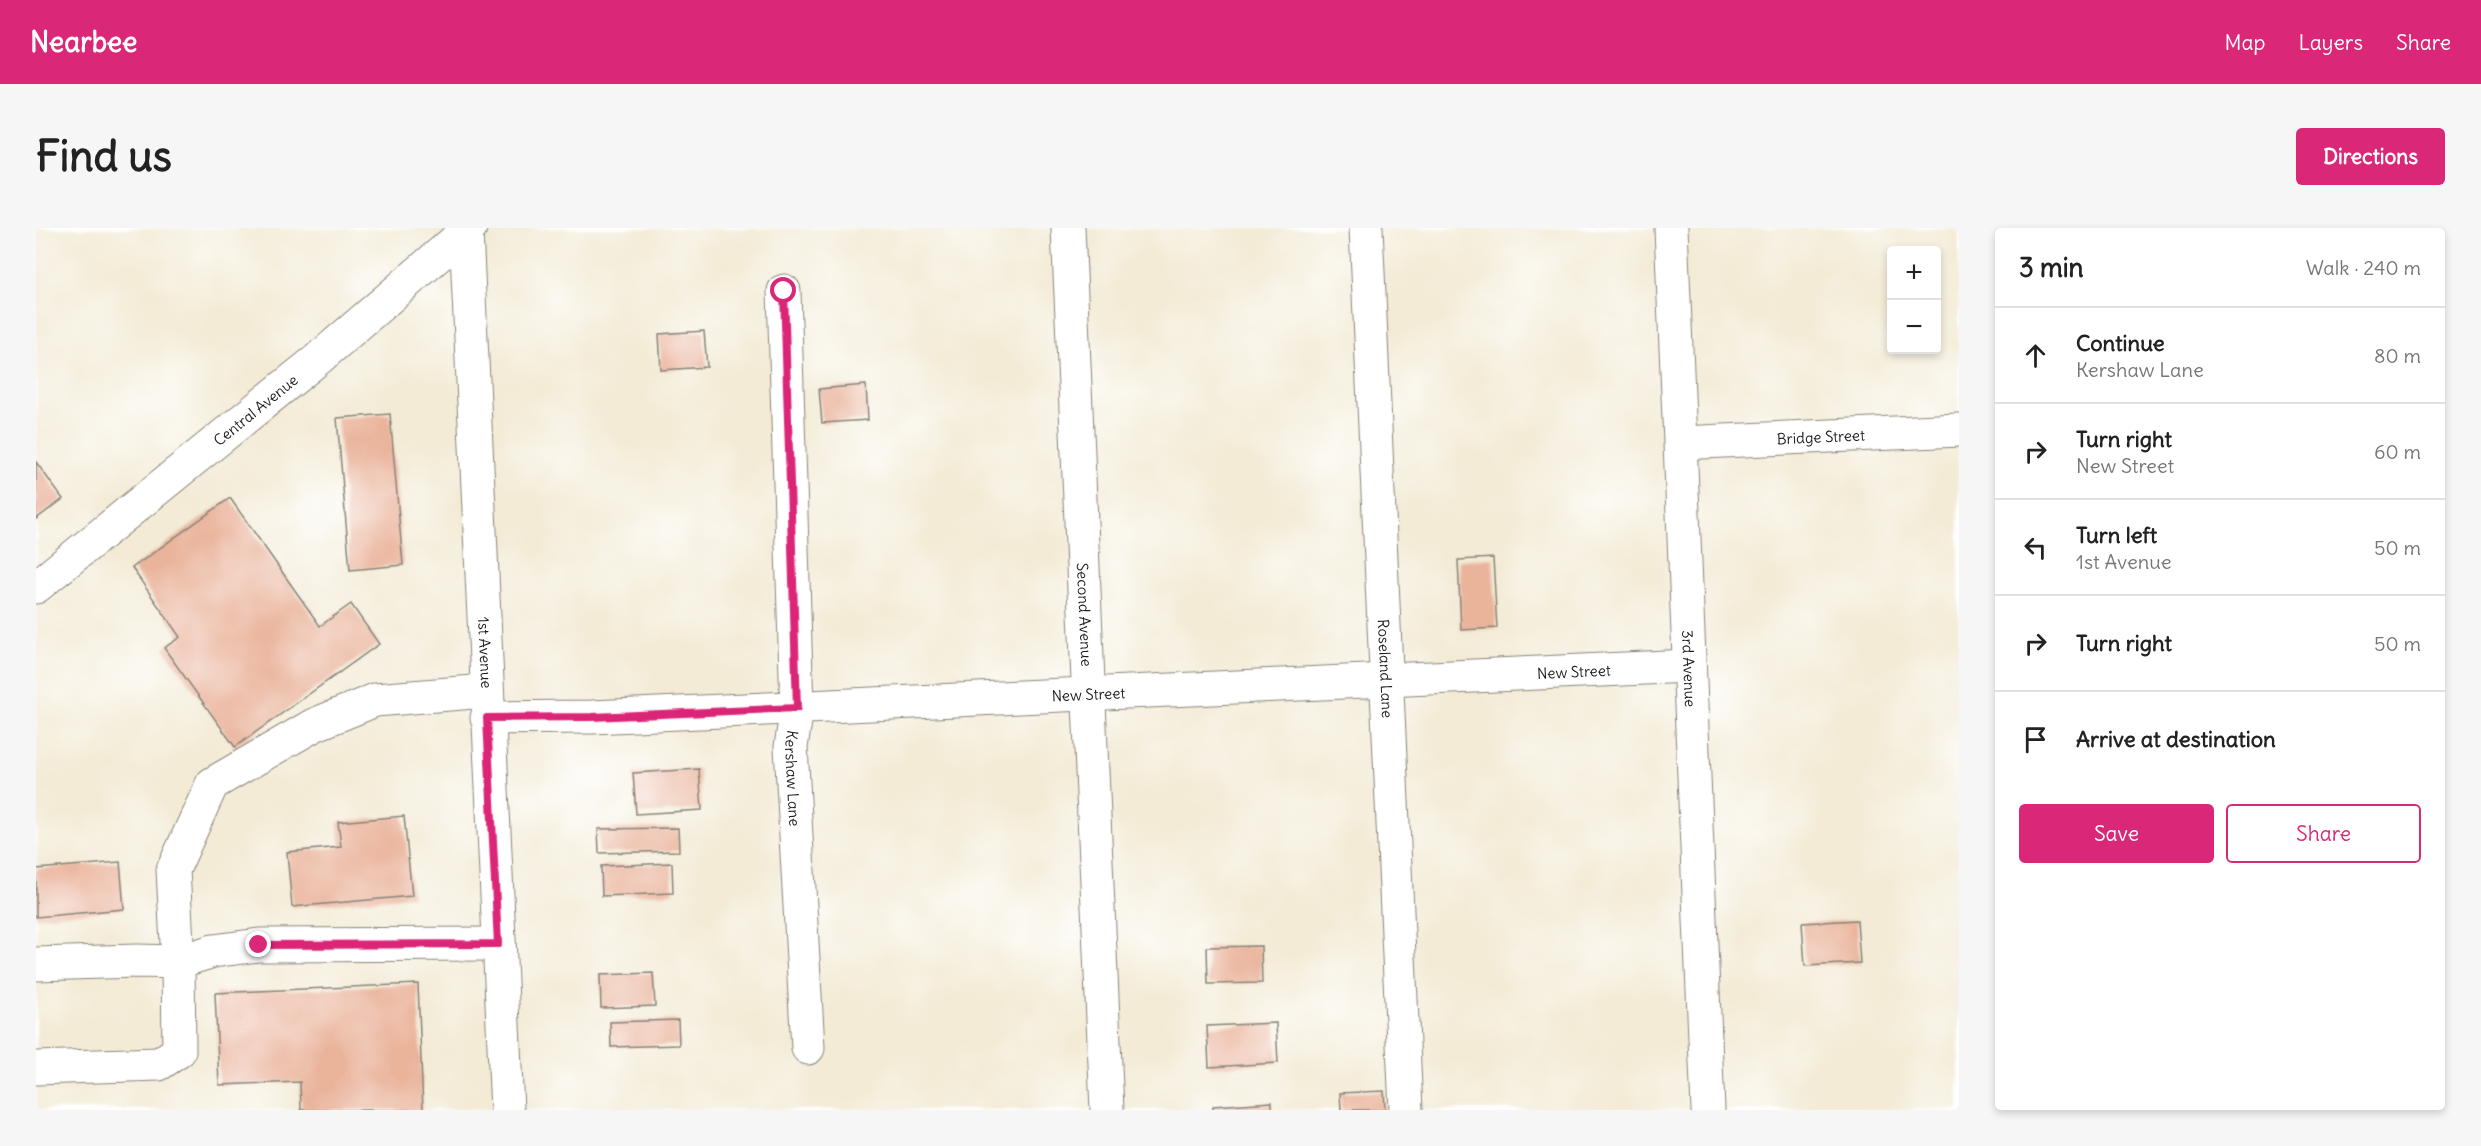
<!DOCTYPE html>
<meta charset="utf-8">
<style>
:root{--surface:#fff;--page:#f6f6f6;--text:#222;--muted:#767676;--line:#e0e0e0;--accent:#db2777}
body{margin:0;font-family:Delius,sans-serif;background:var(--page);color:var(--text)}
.controls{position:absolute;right:18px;top:18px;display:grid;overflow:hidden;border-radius:6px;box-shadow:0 3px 9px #0003}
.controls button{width:54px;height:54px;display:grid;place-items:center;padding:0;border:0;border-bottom:2px solid var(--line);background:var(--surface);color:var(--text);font:30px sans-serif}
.stop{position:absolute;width:18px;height:18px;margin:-14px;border:4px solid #db2777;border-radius:50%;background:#fff}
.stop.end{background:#db2777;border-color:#fff;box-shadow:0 2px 6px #0008}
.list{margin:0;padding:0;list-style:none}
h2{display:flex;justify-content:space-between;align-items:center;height:78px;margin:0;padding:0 24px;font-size:26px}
h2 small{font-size:20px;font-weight:400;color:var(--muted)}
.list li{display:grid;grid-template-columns:39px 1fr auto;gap:18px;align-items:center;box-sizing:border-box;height:96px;padding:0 24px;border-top:2px solid var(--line)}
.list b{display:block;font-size:22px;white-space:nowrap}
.list p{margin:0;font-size:20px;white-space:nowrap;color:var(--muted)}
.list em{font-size:20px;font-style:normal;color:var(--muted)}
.actions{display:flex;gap:12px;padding:18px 24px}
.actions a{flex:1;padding:14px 0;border:2px solid var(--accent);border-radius:6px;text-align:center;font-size:21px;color:var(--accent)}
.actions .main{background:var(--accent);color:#fff}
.icon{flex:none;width:33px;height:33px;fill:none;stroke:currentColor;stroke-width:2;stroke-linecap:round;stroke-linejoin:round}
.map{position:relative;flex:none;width:1923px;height:882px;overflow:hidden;border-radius:6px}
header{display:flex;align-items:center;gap:36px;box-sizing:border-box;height:84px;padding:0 30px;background:var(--accent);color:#fff}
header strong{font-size:28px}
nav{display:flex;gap:33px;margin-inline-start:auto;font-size:21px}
.intro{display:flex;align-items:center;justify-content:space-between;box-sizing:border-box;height:144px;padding:0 36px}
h1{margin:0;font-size:42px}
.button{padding:15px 27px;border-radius:6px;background:var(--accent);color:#fff;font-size:21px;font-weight:700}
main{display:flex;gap:36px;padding:0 36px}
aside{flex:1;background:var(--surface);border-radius:6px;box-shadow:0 3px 9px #0003}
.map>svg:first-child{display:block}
</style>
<header>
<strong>Nearbee</strong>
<nav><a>Map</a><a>Layers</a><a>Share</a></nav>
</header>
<div class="intro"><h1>Find us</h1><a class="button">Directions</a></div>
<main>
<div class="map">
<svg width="1923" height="882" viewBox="0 0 1923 882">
<rect width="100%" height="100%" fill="#fff"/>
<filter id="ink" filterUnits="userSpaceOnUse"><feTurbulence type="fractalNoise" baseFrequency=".0167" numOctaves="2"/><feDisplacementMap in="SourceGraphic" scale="12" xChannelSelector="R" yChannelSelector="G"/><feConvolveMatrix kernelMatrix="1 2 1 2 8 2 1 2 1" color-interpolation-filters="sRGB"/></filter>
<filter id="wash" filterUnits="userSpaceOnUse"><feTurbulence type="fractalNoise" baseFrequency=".008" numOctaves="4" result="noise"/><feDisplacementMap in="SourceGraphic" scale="24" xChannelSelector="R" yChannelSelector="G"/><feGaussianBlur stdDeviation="1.35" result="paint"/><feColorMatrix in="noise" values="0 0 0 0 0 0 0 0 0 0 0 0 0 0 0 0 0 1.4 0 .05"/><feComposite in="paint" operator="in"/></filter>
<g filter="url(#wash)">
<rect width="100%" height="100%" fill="#f3ebd6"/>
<g id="blocks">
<!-- building -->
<path fill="#eab49b" d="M668 103 671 139 625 142 623 106Z
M830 157 832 192 786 195 783 161Z
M354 186 367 337 314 342 301 190Z
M0 234 27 271 0 291Z
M194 270 284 398 315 376 343 416 199 519 128 420 144 409 96 340Z
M1457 330 1461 400 1425 402 1422 332Z
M663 541 666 582 600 586 597 545Z
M368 588 376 668 256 679 251 624 305 619 302 594Z
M642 600 643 623 563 625 562 601Z
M84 634 88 681 0 689V641Z
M636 635 637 665 566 668 565 638Z
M1821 692 1824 735 1769 738 1766 695Z
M1225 718 1226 755 1172 756 1171 719Z
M617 745 619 778 565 780 564 747Z
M382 756 387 882H265L264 854 183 857 179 765Z
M642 792 643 817 575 819 574 794Z
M1240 795 1242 835 1173 839 1171 798Z
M1348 863 1349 882H1305L1304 865Z
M1236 874V882H1177V878Z"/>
</g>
</g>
<g filter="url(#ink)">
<use href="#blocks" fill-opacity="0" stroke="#888479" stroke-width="1.5"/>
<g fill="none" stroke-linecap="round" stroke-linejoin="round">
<defs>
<g id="minor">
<path id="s1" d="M1032 0 1071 882"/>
<path id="s2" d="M1330 0 1370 882"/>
<path id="s3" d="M1635 0 1672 882"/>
<path id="s4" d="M430 3 471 882"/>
<path id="s5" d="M748 63 761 480 755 519 772 820"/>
<path id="s6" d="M1645 215 1923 202"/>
<path id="s7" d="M0 359 282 131 434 0"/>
<path id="s8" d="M451 490 556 489 1652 438"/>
<path d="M0 736 101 733 142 734 137 642 176 556 278 497 339 472 450 463"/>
<path d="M0 840 123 836 143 823 142 734 177 723 223 717 462 716"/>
</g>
</defs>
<!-- minor casing -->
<use href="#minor" stroke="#888479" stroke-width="35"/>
<!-- minor -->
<use href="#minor" stroke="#fff" stroke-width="33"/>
</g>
</g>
<g fill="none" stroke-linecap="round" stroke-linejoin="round" filter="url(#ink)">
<!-- route -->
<path stroke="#db2777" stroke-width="8" d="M223 717 462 716 451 490 556 489 761 480 748 63"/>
</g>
<g text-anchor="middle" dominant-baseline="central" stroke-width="5" stroke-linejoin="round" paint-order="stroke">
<!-- street labels -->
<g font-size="15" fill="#1c1c1c" stroke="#fff">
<text stroke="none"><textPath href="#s7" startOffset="282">Central Avenue</textPath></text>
<text stroke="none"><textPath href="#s6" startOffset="140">Bridge Street</textPath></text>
<text stroke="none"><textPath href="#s1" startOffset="387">Second Avenue</textPath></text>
<text stroke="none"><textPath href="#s4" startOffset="422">1st Avenue</textPath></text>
<text stroke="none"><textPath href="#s2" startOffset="441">Roseland Lane</textPath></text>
<text stroke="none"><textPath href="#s3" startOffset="441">3rd Avenue</textPath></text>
<text stroke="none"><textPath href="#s8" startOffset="1088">New Street</textPath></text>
<text stroke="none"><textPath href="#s8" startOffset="602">New Street</textPath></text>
<text stroke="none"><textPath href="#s5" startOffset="488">Kershaw Lane</textPath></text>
</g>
</g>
</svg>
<div class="controls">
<button>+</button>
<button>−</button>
</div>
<div class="stop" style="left:748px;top:63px"></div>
<div class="stop end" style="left:223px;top:717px"></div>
</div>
<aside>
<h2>3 min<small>Walk · 240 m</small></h2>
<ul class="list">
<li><svg class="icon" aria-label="ahead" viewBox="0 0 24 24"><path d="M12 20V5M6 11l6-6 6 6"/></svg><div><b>Continue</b><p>Kershaw Lane</p></div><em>80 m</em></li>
<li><svg class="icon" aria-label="right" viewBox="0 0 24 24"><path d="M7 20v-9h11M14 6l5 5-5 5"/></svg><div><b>Turn right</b><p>New Street</p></div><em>60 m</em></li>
<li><svg class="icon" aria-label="left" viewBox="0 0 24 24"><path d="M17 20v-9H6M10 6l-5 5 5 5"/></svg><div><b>Turn left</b><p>1st Avenue</p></div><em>50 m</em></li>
<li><svg class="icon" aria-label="right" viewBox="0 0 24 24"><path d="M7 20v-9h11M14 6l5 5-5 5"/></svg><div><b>Turn right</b></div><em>50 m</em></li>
<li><svg class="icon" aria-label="arrive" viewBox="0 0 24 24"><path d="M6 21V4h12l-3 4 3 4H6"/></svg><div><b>Arrive at destination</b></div></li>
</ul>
<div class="actions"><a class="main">Save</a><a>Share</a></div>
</aside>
</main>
